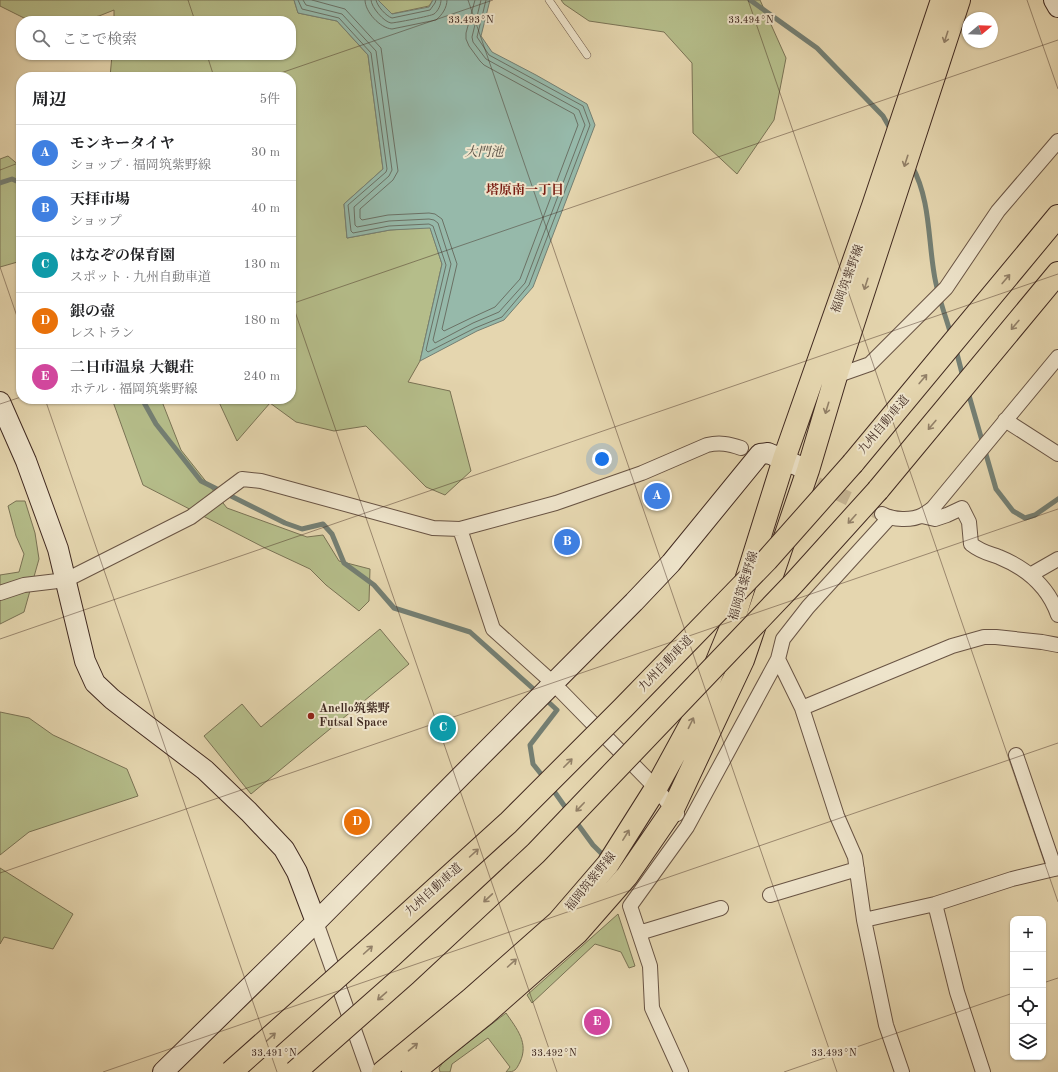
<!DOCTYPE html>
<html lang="ja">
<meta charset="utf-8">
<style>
:root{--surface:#fff;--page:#f6f6f6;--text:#202124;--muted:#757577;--line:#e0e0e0;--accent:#111827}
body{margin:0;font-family:"Old Standard TT","Noto Serif JP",serif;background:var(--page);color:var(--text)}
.controls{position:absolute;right:12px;bottom:12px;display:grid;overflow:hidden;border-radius:8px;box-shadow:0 1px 3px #0004}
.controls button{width:36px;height:36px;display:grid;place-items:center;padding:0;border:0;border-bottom:1px solid var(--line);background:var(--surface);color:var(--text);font:20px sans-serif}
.compass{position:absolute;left:962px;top:12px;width:36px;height:36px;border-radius:50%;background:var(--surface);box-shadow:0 1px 3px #0004;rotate:71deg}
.you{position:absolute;left:602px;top:459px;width:14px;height:14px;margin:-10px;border:3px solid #fff;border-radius:50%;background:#1a73e8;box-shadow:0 0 0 6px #1a73e833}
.badge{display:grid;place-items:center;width:26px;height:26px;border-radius:50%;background:var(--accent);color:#fff;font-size:13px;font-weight:700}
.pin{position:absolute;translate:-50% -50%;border:2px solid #fff;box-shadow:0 1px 4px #0006}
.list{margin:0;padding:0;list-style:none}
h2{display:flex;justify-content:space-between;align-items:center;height:52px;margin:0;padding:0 16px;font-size:17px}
h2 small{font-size:13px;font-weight:400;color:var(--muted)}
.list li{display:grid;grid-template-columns:26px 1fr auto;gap:12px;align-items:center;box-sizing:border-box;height:56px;padding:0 16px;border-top:1px solid var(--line)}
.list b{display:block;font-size:15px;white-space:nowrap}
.list p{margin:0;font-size:13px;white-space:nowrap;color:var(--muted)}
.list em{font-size:13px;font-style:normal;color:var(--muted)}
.icon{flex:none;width:22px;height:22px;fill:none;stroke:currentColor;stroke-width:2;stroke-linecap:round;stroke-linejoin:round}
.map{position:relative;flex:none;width:1058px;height:1072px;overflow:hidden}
.search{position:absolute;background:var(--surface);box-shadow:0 1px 3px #0004;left:16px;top:16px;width:280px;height:44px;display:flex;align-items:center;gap:10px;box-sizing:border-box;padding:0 14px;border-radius:16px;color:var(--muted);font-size:15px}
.panel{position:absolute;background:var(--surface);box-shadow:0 1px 3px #0004;left:16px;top:72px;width:280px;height:332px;border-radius:16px}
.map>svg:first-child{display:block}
</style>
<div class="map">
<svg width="1058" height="1072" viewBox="0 0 1058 1072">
<rect width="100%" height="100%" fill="#e5d6af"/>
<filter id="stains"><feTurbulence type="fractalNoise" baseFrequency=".005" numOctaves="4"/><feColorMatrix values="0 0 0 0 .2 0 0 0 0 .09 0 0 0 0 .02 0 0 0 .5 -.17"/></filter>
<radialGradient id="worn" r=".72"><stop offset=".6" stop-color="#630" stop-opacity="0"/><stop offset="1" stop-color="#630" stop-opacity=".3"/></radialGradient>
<!-- green -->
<path fill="#b5bd8a" stroke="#7a7355" d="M0 0H294L298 13 337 21 368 55 383 169 344 204 347 238 390 230 430 227 442 264 420 361 408 382 450 391 471 471 445 495 426 487 366 426 334 431 296 422 270 403 237 441 218 400V399H291V77H110L112 55H291V21H114V10L99 16 73 21H37L26 19 0 6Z
M378 0H433L429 6 391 14Z
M561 0H760L786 58 774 120 737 174 693 133 692 63 664 32 589 21 564 4Z
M8 156 21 167V261L0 267V159Z
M112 399H161L181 450 227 508 307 537 323 535 339 561 370 569 369 601 359 611 326 585 310 569 265 548 143 485Z
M16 501H25L35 533 39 559 24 612 0 624V575L19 572 24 554 16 536 8 506Z
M380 629 409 664 251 794 204 736 242 704 261 727Z
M0 712 29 718 53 735 127 769 138 796 29 832 0 855Z
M0 868 73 914 53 949 4 937 0 944Z
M618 914 635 966 629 968 621 952 595 944 532 1003 527 995Z
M506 1013C517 1029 529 1043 520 1062 516 1070 515 1072 506 1072L510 1067 488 1038 452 1064 450 1072H440L439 1068 444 1061Z"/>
<!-- water -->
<path fill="#96b9aa" stroke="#747f73" d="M294 0H378L392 14 429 7 433 0H490L481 36 492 52 536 75 587 104 595 125 533 287 504 320 477 331 420 361 442 264 430 228 390 230 347 238 344 204 383 169 368 55 337 21 298 13Z"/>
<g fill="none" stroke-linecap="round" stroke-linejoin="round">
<!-- shore -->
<path stroke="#6b7165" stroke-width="1" d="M298 0 302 9 339 18 371 53 387 169 386 172 348 205 351 231 353 233 389 226 429 224 433 226 446 265 426 350 428 352 475 328 502 317 529 285 590 125 583 106 489 55 477 37 486 0
M303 0 306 5 342 14 376 51 392 170 389 176 354 207 355 225 357 227 389 221 429 219 434 220 438 223 451 264 433 340 435 343 473 323 499 312 525 283 585 125 579 110 486 59 473 42 472 37 481 0
M312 0 345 9 381 48 398 171 393 180 360 209V218L362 220 388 215 429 213 435 214 442 219 457 264 442 329 444 331 471 318 495 307 520 279 578 125 574 114 484 65 480 61 469 46 466 39V33L475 0
M365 0C365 12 380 28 392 29L436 20C442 15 447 8 447 0
M371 0C371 7 384 22 391 23 395 23 431 16 434 14 438 11 441 5 441 0
M376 0C377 6 386 16 392 18L430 10 435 3 436 0"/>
<!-- stream -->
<path stroke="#747f73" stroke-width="5" d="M750 0 817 48 883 116 891 130
M912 166C930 199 928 237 934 273 937 294 945 314 951 335
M0 183 12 179 21 183
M956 350 963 377
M968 392 996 489 1013 511 1025 518 1035 515 1058 499
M142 399 156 424 201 481 285 523 302 529 323 524 332 534 344 563 374 585 394 608 470 632 538 693
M544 698 557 710 530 745 533 764 545 779
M551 787 568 811
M574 819 593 845 601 853"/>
<!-- street-tunnel -->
<path stroke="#c4b392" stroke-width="14" stroke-dasharray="14 7" stroke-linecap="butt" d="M798 475 882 514"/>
<defs>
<path id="lane" d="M549 0 587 55"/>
<path id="street" d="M836 376 870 364 946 288 998 211 1058 141
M1005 420 1058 454
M882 514C893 520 911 521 923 515 926 513 930 511 933 508L1058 357
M922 516 935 519 947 515 962 508 969 522 971 544C981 552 988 553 999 557 1026 568 1048 586 1058 615
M460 529 493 629 553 683 656 788 677 814
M1030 575 1058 559
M0 593 24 585 66 580 191 517 242 479 261 481 433 528 460 529 556 503 642 473 707 445C720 442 729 444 741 448
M778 659 802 708 837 816 855 857 864 920 886 1025 902 1072
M802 708 952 646 984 637H996L1042 642 1058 645
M1016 755 1055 869
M770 895 857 869
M935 904 957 992 983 1072
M864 920 935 904 1012 879 1058 868
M316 922 369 1072
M639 933 721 908
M681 1072 652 1008 650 966 630 906 687 827 778 659 783 639 808 607 889 518"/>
<path id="secondary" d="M1054 0 1058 7
M0 402 26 461 58 549 85 661 95 683 112 699 138 719 205 770 249 812 284 849 297 872 316 922
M163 1072 316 922 634 602 671 563 760 454 768 453 808 470"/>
<path id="primary" d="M383 1072 471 999 558 922 608 864 656 788 692 722 732 625 784 459 873 206 942 0
M413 1072 484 1015 577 933 627 876 673 809 743 660 808 470 836 376 959 0"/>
<path id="highway" d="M853 463 1058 216
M878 490 1058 273"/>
</defs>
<!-- lane casing -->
<use href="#lane" stroke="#695444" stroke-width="8"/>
<!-- street casing -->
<use href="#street" stroke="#695444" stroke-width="16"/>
<!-- secondary casing -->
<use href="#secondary" stroke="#402920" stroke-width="22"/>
<!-- primary casing -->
<use href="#primary" stroke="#402920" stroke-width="24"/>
<!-- highway casing -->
<use href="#highway" stroke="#402920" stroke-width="24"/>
<!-- lane -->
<use href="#lane" stroke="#eee4cb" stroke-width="7"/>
<!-- street -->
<use href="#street" stroke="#eee4cb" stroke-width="14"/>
<!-- secondary -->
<use href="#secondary" stroke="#eee4cb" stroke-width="20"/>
<!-- primary -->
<use href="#primary" stroke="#e5d6af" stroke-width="22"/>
<!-- highway -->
<use href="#highway" stroke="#e5d6af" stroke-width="22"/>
<defs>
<path id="highway-bridge" d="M231 1072 379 940 508 823 623 708 767 560 853 463
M295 1072 406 974 536 853 794 583 878 490"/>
</defs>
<!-- highway-bridge casing -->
<use href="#highway-bridge" stroke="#402920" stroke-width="24" stroke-linecap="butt"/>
<!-- highway-bridge -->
<use href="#highway-bridge" stroke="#e5d6af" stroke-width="22"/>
</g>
<!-- one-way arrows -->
<defs><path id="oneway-shaft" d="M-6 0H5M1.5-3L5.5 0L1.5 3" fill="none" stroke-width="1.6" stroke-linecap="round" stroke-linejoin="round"/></defs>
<g stroke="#928068">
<use href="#oneway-shaft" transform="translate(946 37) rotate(108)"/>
<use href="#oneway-shaft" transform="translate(906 161) rotate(108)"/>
<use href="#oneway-shaft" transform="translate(1006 279) rotate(-50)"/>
<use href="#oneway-shaft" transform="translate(866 284) rotate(108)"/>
<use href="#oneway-shaft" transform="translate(1015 325) rotate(130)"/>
<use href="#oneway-shaft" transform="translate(923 379) rotate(-50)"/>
<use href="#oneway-shaft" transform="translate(827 408) rotate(107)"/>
<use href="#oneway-shaft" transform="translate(932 425) rotate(130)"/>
<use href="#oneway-shaft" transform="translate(852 519) rotate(132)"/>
<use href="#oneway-shaft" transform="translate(691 723) rotate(-64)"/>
<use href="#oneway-shaft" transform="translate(568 763) rotate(-45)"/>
<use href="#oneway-shaft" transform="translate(580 807) rotate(134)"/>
<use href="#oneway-shaft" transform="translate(626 835) rotate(-58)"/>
<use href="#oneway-shaft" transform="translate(474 853) rotate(-42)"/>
<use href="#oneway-shaft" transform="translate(488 898) rotate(137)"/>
<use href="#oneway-shaft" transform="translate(368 950) rotate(-42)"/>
<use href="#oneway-shaft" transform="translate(512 963) rotate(-42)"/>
<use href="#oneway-shaft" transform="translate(382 996) rotate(139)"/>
<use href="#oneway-shaft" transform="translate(271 1037) rotate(-42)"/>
<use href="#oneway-shaft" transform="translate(413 1047) rotate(-40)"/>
</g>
<!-- ticks -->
<path fill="none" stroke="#402920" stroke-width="1" stroke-opacity="0.45" d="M188 0 195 21M468 0 837 1072M748 0 1058 902M1027 0 1058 89M207 55 214 77M269 77 493 0M0 170 21 162M0 267 21 328M291 300 557 1072M291 304 1058 40M45 399 277 1072M0 404 21 397M0 639 1058 274M0 873 1058 509M1043 983 1058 978M103 1072 1058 743M784 1072 1013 993"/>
<!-- markers -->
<circle fill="#8f2418" stroke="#eee4cb" stroke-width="1.5" cx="311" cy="716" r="4"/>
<g text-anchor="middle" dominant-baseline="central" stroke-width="4" stroke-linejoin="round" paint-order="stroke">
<!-- street labels -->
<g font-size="12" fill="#402920" stroke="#eee4cb">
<text transform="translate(848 279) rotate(-70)">福岡筑紫野線</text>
<text transform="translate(884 425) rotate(-50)">九州自動車道</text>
<text transform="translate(744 586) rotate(-73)">福岡筑紫野線</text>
<text transform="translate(666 664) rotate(-46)">九州自動車道</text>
<text transform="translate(591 882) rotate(-51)">福岡筑紫野線</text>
<text transform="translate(434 890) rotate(-42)">九州自動車道</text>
</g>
<!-- poi labels -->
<g font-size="12" font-weight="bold" fill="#402920" stroke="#eee4cb" text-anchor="start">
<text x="319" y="709">Anello筑紫野<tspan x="319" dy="14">Futsal Space</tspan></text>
</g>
<!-- water labels -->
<g font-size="13" font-style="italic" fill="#564d42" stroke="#eee4cb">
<text x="484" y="152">大門池</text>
</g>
<!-- neighbourhood labels -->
<g font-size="13" font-weight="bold" fill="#7a1f14" stroke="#eee4cb">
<text x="525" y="190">塔原南一丁目</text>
</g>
</g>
<g font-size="10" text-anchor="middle" fill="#402920" stroke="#eee4cb" stroke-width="4" stroke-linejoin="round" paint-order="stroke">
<text x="471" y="23">33.493°N</text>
<text x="751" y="23">33.494°N</text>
<text x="274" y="1056">33.491°N</text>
<text x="554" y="1056">33.492°N</text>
<text x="834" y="1056">33.493°N</text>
</g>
<rect width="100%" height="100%" filter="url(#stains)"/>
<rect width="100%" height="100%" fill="url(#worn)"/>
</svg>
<div class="controls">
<button>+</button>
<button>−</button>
<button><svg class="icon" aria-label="locate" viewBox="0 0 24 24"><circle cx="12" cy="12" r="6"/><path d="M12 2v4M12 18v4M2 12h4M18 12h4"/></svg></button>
<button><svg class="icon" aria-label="layers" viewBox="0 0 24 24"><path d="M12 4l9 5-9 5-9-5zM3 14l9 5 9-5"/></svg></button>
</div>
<svg class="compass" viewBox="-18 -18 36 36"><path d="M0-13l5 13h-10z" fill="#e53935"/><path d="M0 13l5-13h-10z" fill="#757577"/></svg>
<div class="you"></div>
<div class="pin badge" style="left:657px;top:496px;background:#3f7fe0">A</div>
<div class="pin badge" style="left:567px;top:542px;background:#3f7fe0">B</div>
<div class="pin badge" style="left:443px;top:728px;background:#0f9aa8">C</div>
<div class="pin badge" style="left:357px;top:822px;background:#e8710a">D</div>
<div class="pin badge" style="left:597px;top:1022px;background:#d1479c">E</div>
<div class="search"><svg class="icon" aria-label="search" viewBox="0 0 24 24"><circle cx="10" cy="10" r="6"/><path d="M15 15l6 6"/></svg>ここで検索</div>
<section class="panel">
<h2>周辺<small>5件</small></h2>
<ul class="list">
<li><span class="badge" style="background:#3f7fe0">A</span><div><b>モンキータイヤ</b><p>ショップ · 福岡筑紫野線</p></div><em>30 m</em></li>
<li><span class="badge" style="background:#3f7fe0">B</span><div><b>天拝市場</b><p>ショップ</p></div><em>40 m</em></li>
<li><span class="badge" style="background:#0f9aa8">C</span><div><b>はなぞの保育園</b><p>スポット · 九州自動車道</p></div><em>130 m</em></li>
<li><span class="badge" style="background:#e8710a">D</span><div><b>銀の壺</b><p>レストラン</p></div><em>180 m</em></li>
<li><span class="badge" style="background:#d1479c">E</span><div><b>二日市温泉 大観荘</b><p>ホテル · 福岡筑紫野線</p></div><em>240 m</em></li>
</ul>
</section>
</div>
